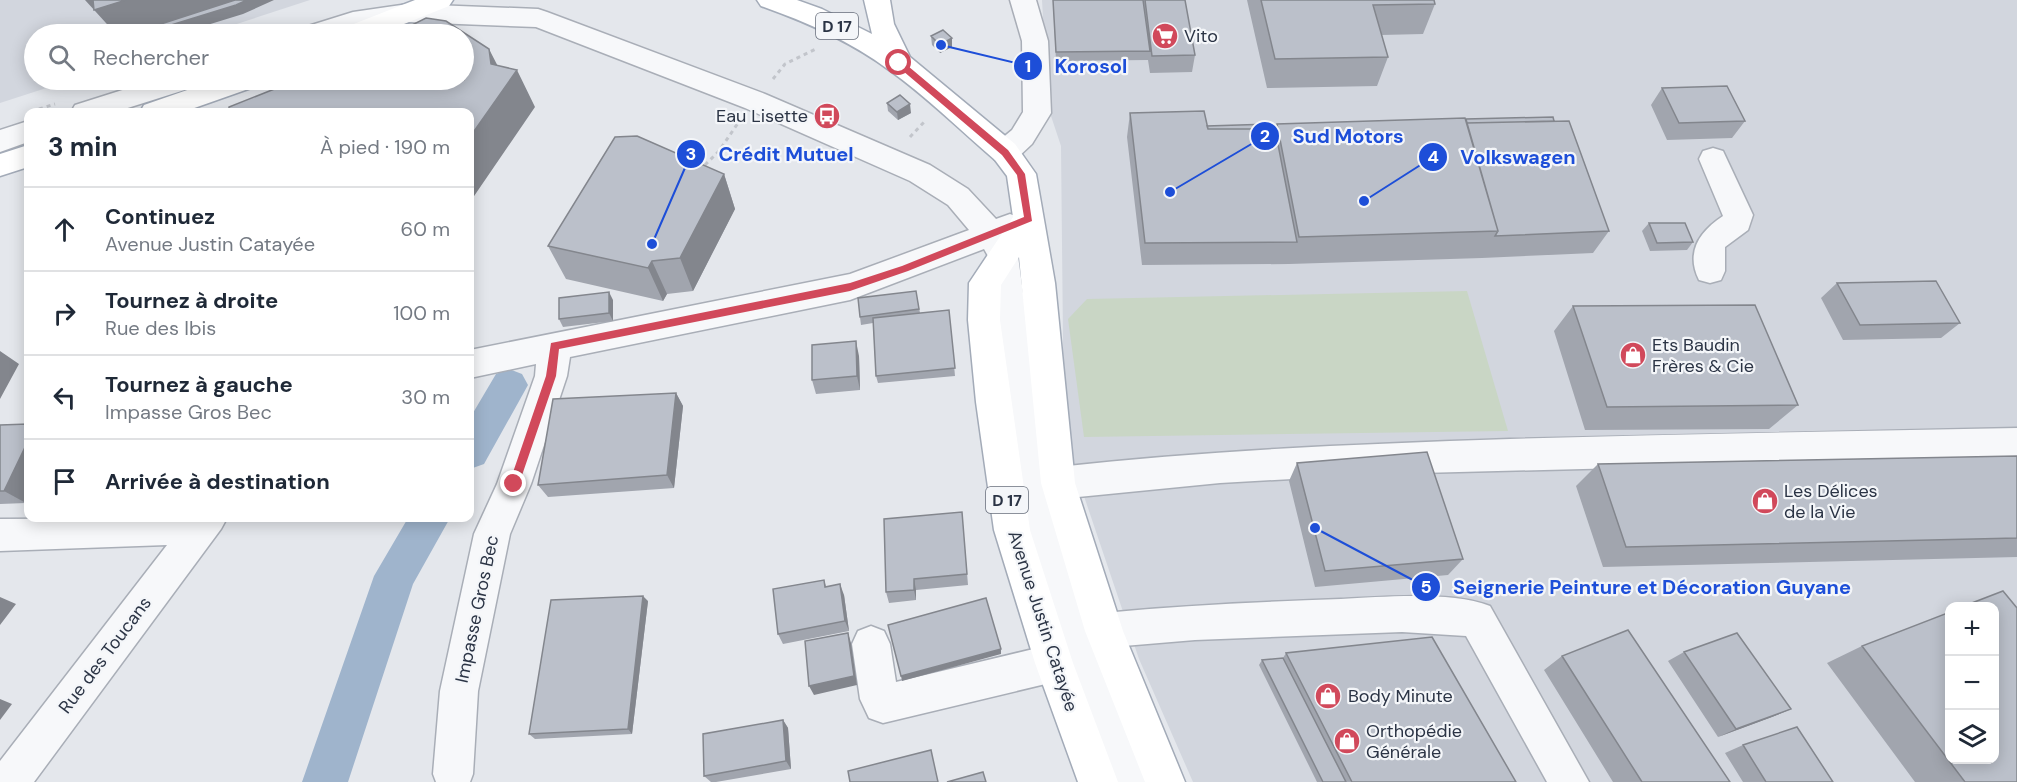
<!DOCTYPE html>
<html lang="fr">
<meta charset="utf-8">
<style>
:root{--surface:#fff;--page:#f2f2f3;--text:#1f2937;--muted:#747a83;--line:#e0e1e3}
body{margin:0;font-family:"DM Sans",sans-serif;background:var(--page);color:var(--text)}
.controls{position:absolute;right:18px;bottom:18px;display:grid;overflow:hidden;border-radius:12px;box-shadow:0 3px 15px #0003}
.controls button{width:54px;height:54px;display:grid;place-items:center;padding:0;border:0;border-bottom:2px solid var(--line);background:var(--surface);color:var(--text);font:30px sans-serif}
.stop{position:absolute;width:18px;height:18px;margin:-14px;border:4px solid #d1495b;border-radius:50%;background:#fff}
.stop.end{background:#d1495b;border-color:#fff;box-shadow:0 2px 6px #0008}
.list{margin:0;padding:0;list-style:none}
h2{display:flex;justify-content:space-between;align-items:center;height:78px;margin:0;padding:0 24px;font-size:26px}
h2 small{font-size:20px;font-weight:400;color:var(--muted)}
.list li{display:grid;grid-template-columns:39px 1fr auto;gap:18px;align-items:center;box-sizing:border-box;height:84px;padding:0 24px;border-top:2px solid var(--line)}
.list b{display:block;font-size:22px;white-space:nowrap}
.list p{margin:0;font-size:20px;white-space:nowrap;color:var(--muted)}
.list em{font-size:20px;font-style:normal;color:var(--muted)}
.icon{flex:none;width:33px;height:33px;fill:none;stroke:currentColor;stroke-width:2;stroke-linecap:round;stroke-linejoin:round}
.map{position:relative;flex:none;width:2017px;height:782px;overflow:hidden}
.search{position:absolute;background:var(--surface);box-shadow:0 3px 15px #0003;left:24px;top:24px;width:450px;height:66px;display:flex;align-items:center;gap:15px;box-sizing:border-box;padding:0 21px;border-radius:33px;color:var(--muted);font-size:22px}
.panel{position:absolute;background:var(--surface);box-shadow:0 3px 15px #0003;left:24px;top:108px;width:450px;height:414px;border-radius:12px}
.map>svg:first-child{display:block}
</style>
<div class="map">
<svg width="2017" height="782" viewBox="0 0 2017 782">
<rect width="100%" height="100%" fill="#e4e7ec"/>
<!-- built -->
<path fill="#d2d6de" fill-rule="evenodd" d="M0 0H310L206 34H34V80H71L0 103Z
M1042 0H2017V782H1193L1139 659 1064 437 1061 146 1048 107ZM1950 606H1994V760H1950Z"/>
<!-- green -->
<path fill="#c9d6c5" d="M1467 291 1508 431 1084 437 1068 319 1087 299Z"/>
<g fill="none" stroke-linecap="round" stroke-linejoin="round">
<!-- canal -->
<path fill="#9fb4cc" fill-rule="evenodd" d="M509 369 522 374 528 385 484 464 470 469V418L496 374Z
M408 518H450L413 584 348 782H302L374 576Z"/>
<defs>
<path id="minor" d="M1010 0H1036L1048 41 1051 113 1032 144 1015 160 1005 163 995 160 991 152 995 144 1012 130 1023 112 1022 41Z
M408 4 538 9 547 12 765 94 930 165 968 189 996 219 1010 214 1021 218 1025 226 1021 234 1009 239 1018 256 1047 471 1058 467C1209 450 1359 444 1510 439 1679 434 1848 431 2017 428V458L1382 474 1220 483 1058 499 1051 496 1091 618 1104 613C1183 605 1261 602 1341 599 1383 597 1451 591 1490 606L1589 782H1547L1466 636 1402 632 1195 640 1100 648 1119 705 1151 782H1111L1070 670 1067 676 1054 682 883 723 869 718 860 699 852 644 858 631 871 626 884 631 890 644 896 682 1054 644 1063 648 1016 495 988 256 984 249 850 300 570 357 567 376 531 484 510 534 478 691 473 774 470 782H436L433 774 440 691 474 534 497 484 535 376 536 364 470 378V350L850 274 969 230 948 205 910 181 745 108 536 27 408 22 341 34H301L305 27 353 12Z
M154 80H198L194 87 115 112H71L75 105Z
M28 121V142L0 152V130Z
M1713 148 1723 151 1753 215 1748 230 1725 247V271L1721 280 1710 283 1699 280C1685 252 1700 231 1723 216L1699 159 1703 151Z
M227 518 221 529 34 782H0V761L167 545 0 551V519Z"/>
<path id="major" d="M415 0H453L449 6 379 34H342L346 27Z
M757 0H797L822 9 872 34 864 0H890L894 24 910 57 1015 144 1036 174 1055 283 1075 483 1123 631 1185 782H1145L1085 631 1041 483 1019 257 1001 285 1000 320 1030 530 1073 663 1118 782H1078L1035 663 994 530 976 402 968 320 969 283 1013 217 1007 176 995 160C960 130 926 96 889 70 850 41 806 22 761 6Z
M216 80H258L254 87 183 112H140L144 105Z
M28 145V167L0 176V154Z"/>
</defs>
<!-- minor casing -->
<use href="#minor" stroke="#a9aeb7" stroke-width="3"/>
<!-- major casing -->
<use href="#major" stroke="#a3abb8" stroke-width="3"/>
<!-- path -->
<path stroke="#c2c5cb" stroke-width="3" stroke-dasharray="4 4" stroke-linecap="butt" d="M267 34 286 28
M773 79 785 64 818 48
M39 109 55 104
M910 137 925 121
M705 165 719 151 738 123"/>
<!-- minor -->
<use href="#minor" fill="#f7f8fa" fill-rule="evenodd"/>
<!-- major -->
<use href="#major" fill="#fff" fill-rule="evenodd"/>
</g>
<!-- wall -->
<path fill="#a1a5ae" d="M1053 0H1185L1195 55 1192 72 1150 73 1148 60 1056 61Z
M1247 0H1434L1435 4 1423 34 1381 35 1388 57 1377 86 1267 88Z
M931 36 952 47 940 53 932 45Z
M1662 88 1745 121 1732 138 1667 140 1651 105Z
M887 103 911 113 898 120 888 111Z
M1130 113 1207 126 1272 129H1275L1277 124 1466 119 1609 231 1593 253 1482 258 1289 264 1142 265 1127 137Z
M724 174 735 209 693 291 667 294 663 301 566 279 548 246Z
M1649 223 1693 242 1687 250 1650 251 1642 231Z
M1837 283 1960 323 1941 338 1843 340 1821 298Z
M916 291 920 313 949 310 955 376 878 383 876 376 873 323 861 325 860 317Z
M613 300V321L563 327 559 319Z
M1573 306 1798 405 1769 429 1585 430 1554 331Z
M859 356 860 390 816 394 812 380Z
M676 393 683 406 674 488 548 497 538 485Z
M28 424V499L26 503 0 504V425Z
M2017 456V557L1603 567 1576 486 1598 464Z
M1297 463 1463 559 1448 575 1315 587 1289 481Z
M962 512 968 585 916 590V600L889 603 886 592Z
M824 580 826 586 844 595 849 631 783 644 778 634Z
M648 601 632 734 535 739 529 734Z
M1862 646 2017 782H1915L1827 663Z
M1684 652 1791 709 1772 717 1718 737 1668 661Z
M1286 653 1516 782H1317L1259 665 1262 660 1283 658Z
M1562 656 1730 782H1613L1544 670Z
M783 720 788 728 791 769 716 782H711L704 776Z
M1743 745 1833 782H1743L1725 753Z"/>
<!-- shaded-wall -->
<path fill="#83868d" d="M85 0H274L243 14 178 34H116Z
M952 38V47L940 53V45Z
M489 49 507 84 517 70 535 107 470 202V137L491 64Z
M910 104 911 113 898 120 897 112Z
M724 174 735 209 693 291 680 258Z
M652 261 667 294 663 301 648 268Z
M609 292 613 300V321L609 313Z
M856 341 859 356 860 390 857 376Z
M0 351 19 364 0 399Z
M676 393 683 406 674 488 667 475Z
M28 441V499L26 503 4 491Z
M914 579 916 590V600L914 590Z
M840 584 844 595 849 631 845 621Z
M643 596 648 601 632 734 628 729Z
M0 597 16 604 0 625Z
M848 633 851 643 857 685 814 695 809 686Z
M1001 649V654L902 681 901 676Z
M0 699 12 704 0 720Z
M1791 709 1772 717 1718 737 1736 729Z
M783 720 788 728 791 769 786 761Z"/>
<!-- building -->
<path fill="#bbc0ca" stroke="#83868d" stroke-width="1.5" d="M93 0H126L94 10Z
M235 0H247L236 5 142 34H130Z
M1053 0H1143L1150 51 1056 52Z
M1145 0H1185L1195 55 1152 56Z
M1261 0H1434L1435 4 1373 5 1388 57 1275 59Z
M426 18 446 21 489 49 491 64 517 70 470 137V112H229V107L297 80H464V34H394Z
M943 30 952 38 940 45 931 36Z
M1727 86 1745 121 1679 123 1662 88Z
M900 95 910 104 897 112 887 103Z
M1204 111 1208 129H1275L1297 242 1145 243 1130 113Z
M1553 117 1554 121 1467 123 1466 119Z
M1465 118 1498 231 1299 237 1277 124Z
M1569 121 1609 231 1495 236 1498 231 1467 123Z
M1272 124V129H1208L1207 126Z
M637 136 724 174 680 258 652 261 648 268 548 246 615 137Z
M1649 223H1685L1693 242 1657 243Z
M1936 281 1960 323 1860 325 1837 283Z
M916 291 919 309 860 317 858 298Z
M609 292V313L559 319V298Z
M1755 305 1798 405 1607 407 1573 306Z
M949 310 955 368 876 376 873 318Z
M856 341 857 376 812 380V345Z
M676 393 667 475 538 485 553 399Z
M28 424V441L4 491H0V425Z
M1427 452 1463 559 1325 571 1297 463Z
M2017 456V538L1626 547 1598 464Z
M962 512 967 574 914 579V590L886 592 884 519Z
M824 580 825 587 840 584 845 621 778 634 773 589Z
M2003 591 2017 608V782H1965L1862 646 1950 612V759H1995V606H1964Z
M643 596 628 729 529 734 551 600Z
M986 598 1001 649 901 676 888 625Z
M1628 630 1730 782H1642L1562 656Z
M848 633 854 676 809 686 805 641Z
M1737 633 1791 709 1736 729 1684 652Z
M1432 637 1516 782H1352L1286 653Z
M1283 658 1346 782H1323L1262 660Z
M783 720 786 761 704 776 703 734Z
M1797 727 1833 782H1766L1743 745Z
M931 750 938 782H850L848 771Z
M983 772 986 782H947Z"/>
<!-- route -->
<path fill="#d1495b" d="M896 61H902L1008 150 1025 174 1032 221 908 271 850 291 559 349 556 376 519 484 518 487H510L509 484 546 376 551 343 850 283 902 266 1024 217 1017 175 1002 155 896 65Z"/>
<!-- icons -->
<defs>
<symbol id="supermarket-disc" viewBox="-11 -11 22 22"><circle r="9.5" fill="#d1495b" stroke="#f4f6f9"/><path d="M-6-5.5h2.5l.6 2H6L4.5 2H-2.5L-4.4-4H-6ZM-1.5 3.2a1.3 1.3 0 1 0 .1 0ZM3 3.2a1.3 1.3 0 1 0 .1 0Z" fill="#fff"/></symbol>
<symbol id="bus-disc" viewBox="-11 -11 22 22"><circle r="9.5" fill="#d1495b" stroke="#f4f6f9"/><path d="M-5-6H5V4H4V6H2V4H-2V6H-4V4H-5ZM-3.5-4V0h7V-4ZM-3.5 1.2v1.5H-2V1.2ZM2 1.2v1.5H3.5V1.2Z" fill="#fff"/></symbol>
<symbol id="shop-disc" viewBox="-11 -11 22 22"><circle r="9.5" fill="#d1495b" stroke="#f4f6f9"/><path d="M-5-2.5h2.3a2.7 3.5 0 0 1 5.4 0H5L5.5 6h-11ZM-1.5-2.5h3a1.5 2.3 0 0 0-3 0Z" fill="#fff"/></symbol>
</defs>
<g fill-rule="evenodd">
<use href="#supermarket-disc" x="1150" y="21" width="30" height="30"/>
<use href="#bus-disc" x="812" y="101" width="30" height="30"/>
<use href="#shop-disc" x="1618" y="340" width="30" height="30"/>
<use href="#shop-disc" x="1750" y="486" width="30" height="30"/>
<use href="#shop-disc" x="1313" y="681" width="30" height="30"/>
<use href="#shop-disc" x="1332" y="726" width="30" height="30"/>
</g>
<g text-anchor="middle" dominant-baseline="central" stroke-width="4.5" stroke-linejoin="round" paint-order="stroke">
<!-- shield labels -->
<g fill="#f4f6f9" stroke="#676e7b" stroke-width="1.5">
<rect x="816" y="13" width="42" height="26" rx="4.5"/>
<rect x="986" y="487" width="42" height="26" rx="4.5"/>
</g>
<g font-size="16" font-weight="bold" fill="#2b3445">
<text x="837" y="26">D 17</text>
<text x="1007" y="500">D 17</text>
</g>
<!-- poi labels -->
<g font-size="18" fill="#2b3445" stroke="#f4f6f9" text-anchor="start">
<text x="1184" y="36">Vito</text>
<text x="808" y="116" text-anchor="end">Eau Lisette</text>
<text x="1652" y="345">Ets Baudin<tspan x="1652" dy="21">Frères &amp; Cie</tspan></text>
<text x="1784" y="491">Les Délices<tspan x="1784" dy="21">de la Vie</tspan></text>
<text x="1348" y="696">Body Minute</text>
<text x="1366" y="731">Orthopédie<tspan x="1366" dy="21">Générale</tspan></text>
</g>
<!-- street labels -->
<g font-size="18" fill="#2b3445" stroke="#f4f6f9">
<text transform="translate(477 609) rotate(-78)">Impasse Gros Bec</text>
<text transform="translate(1043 621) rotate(72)">Avenue Justin Catayée</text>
<text transform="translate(105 655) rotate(-53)">Rue des Toucans</text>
</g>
</g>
<!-- callouts -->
<path fill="none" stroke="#1d4ed8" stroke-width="2" d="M941 45L1028 66M1170 192L1265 136M652 244L691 154M1364 201L1433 157M1315 528L1426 587"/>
<g fill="#1d4ed8" stroke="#f4f6f9" stroke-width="2">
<circle cx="941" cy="45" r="6"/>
<circle cx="1170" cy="192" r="6"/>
<circle cx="652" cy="244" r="6"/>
<circle cx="1364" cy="201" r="6"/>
<circle cx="1315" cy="528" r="6"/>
<circle cx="1028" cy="66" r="15"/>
<circle cx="1265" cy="136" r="15"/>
<circle cx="691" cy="154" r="15"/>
<circle cx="1433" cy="157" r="15"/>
<circle cx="1426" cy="587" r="15"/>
</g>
<g font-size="18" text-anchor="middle" font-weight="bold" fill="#fff">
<text x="1028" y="72">1</text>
<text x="1265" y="142">2</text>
<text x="691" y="160">3</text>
<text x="1433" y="163">4</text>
<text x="1426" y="593">5</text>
</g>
<g font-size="20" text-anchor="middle" font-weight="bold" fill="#1d4ed8" stroke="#f4f6f9" stroke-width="4.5" stroke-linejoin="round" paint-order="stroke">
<text x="1091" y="73">Korosol</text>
<text x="1348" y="143">Sud Motors</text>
<text x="786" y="161">Crédit Mutuel</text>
<text x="1518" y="164">Volkswagen</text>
<text x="1652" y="594">Seignerie Peinture et Décoration Guyane</text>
</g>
</svg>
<div class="controls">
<button>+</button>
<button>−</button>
<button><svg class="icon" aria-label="layers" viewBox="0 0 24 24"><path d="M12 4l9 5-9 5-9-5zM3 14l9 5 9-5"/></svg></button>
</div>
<div class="stop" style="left:899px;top:63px"></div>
<div class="stop end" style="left:514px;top:484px"></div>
<div class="search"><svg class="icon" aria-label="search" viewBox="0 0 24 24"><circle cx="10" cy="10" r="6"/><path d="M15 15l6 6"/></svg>Rechercher</div>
<section class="panel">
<h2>3 min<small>À pied · 190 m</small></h2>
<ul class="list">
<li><svg class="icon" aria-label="ahead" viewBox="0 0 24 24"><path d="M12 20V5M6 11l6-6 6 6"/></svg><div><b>Continuez</b><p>Avenue Justin Catayée</p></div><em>60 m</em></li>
<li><svg class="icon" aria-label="right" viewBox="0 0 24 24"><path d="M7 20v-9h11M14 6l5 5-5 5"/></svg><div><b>Tournez à droite</b><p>Rue des Ibis</p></div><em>100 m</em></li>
<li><svg class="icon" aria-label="left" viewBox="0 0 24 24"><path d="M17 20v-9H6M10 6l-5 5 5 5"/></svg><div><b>Tournez à gauche</b><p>Impasse Gros Bec</p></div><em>30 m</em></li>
<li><svg class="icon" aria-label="arrive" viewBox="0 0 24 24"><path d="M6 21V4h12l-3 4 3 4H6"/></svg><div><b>Arrivée à destination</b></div></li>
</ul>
</section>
</div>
